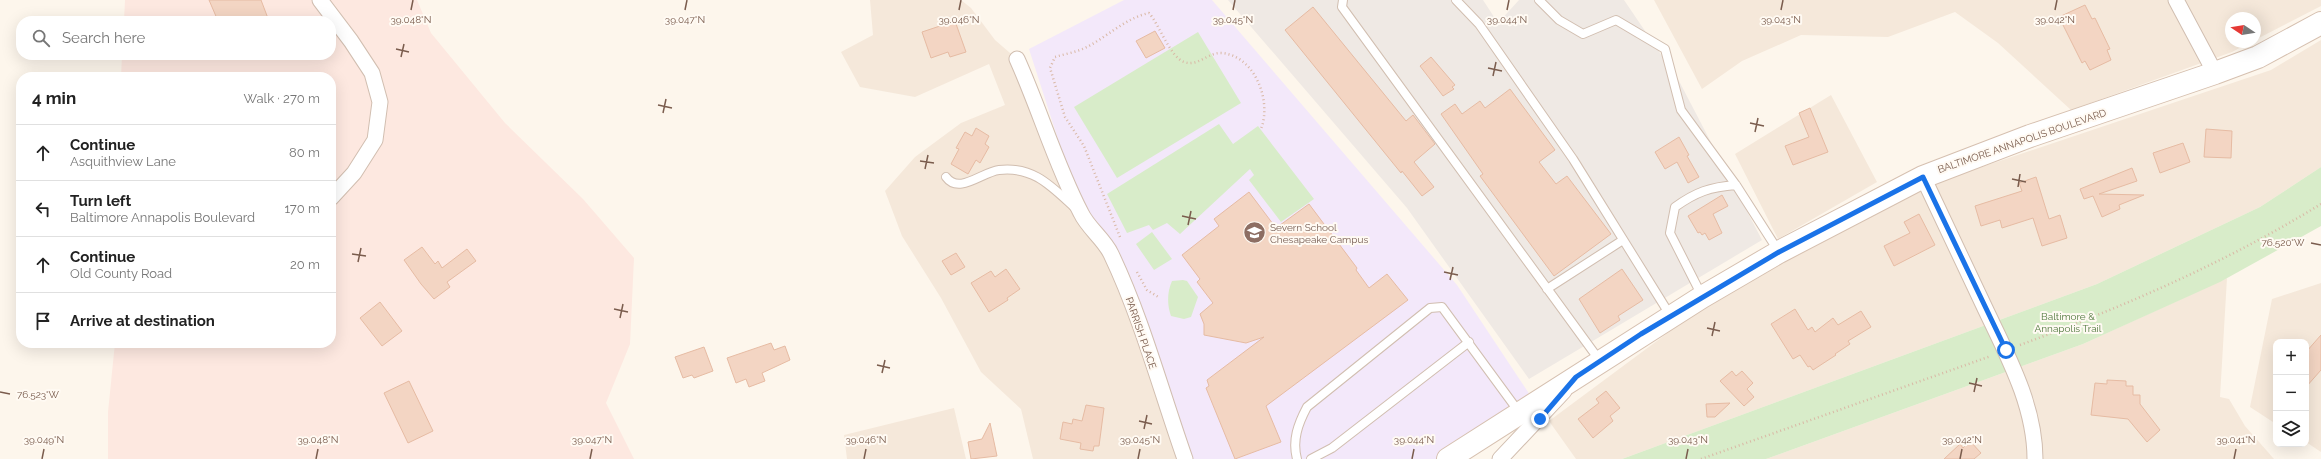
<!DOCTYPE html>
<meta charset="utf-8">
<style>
:root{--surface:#fff;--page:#f2f2f2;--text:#222;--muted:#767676;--line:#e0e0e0}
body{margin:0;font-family:Raleway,sans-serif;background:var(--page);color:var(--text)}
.controls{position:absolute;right:12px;bottom:12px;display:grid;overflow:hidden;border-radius:8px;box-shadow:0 4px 16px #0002}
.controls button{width:36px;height:36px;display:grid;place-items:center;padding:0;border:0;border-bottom:1px solid var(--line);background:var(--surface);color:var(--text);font:20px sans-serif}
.compass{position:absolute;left:2225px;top:12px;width:36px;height:36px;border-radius:50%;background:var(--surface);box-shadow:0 4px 16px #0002;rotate:282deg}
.stop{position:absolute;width:12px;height:12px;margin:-9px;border:3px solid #1a73e8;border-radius:50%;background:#fff}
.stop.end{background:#1a73e8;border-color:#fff;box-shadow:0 1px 4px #0008}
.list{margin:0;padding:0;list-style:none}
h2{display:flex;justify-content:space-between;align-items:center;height:52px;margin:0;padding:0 16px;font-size:17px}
h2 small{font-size:13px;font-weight:400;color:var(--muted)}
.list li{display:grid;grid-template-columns:26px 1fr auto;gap:12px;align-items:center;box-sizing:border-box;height:56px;padding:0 16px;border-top:1px solid var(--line)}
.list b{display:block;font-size:15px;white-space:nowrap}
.list p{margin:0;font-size:13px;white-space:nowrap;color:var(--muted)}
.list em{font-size:13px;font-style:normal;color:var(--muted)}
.icon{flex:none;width:22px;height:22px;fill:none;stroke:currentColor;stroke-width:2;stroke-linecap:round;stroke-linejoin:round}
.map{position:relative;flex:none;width:2321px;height:459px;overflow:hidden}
.search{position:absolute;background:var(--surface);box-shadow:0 4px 16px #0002;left:16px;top:16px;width:320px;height:44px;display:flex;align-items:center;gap:10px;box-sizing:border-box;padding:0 14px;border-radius:16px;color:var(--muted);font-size:15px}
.panel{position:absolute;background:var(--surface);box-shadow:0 4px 16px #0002;left:16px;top:72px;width:320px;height:276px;border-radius:16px}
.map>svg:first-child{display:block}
</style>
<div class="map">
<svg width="2321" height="459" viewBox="0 0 2321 459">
<rect width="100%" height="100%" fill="#fdf6ec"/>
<!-- residential -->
<path fill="#f5e8da" d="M870 0H961L971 8 995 40 1017 59 1110 252 1185 459H1033L1021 409 981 372 941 298 902 236 885 191 915 157 961 123 1005 105 989 64 915 97 860 87 841 52 873 35Z
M1654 0H2321V6L2255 40V18H2231V42H2251L2232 52 2071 110 1998 43 1955 12 1888 37 1801 35 1742 61 1702 89Z
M2321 40V167L2260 207 2097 284 1622 459H1576L1549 421 1704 306 1898 200 1949 178 2271 70Z
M1831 95 1877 182 1778 239 1735 154Z
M2227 278 2220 397 2229 399 2245 426 2274 459H1766L2083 344Z
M2321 283V452L2306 442V342H2276V424L2250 407 2272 299Z
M954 408 966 459H847L844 435Z"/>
<!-- commercial -->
<path fill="#fde8e0" d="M125 0H417L431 33 505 123 583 199 634 258 630 344 606 403 634 459H108V412L115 343H331V77H121L122 55H331V21H124Z"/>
<!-- industrial -->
<path fill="#efe9e4" d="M1228 0H1483L1498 23 1519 0H1624L1679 81 1762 240 1529 379 1407 208Z"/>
<!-- education -->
<path fill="#f3e8fa" d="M1124 0H1212L1457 285 1536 404 1448 459H1185L1129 296 1082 214 1029 49Z"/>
<!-- green -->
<path fill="#d8ecc9" d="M1198 32 1241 103 1117 178 1074 107Z
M1219 124 1233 144 1258 126 1314 199 1281 222 1249 180 1254 175 1250 169 1180 234 1167 223 1153 230 1149 225 1127 233 1107 194Z
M2321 167V226L2220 282 2083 344 1766 459H1622L2097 284 2260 207Z
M1152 232 1172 259 1154 270 1136 244Z
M1183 280 1187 281 1198 297 1191 317 1184 319 1171 316C1167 305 1167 292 1172 281Z"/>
<!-- building -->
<path fill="#f3d5c3" stroke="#e6bba3" d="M209 0H261L269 21H218Z
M2085 5 2092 19 2095 18 2110 49 2107 50 2111 60 2090 70 2085 61 2082 63 2059 17Z
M1313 7 1406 121 1413 115 1435 144 1414 162 1434 187 1422 196 1402 171 1401 173 1285 30Z
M955 21 966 52 950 57 948 52 931 58 922 32Z
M1155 31 1165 48 1146 58 1136 41Z
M1431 57 1455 85 1452 87 1454 89 1443 96 1420 66Z
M1510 89 1555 150 1539 162 1556 184 1567 176 1611 234 1554 276 1480 176 1483 174 1441 114 1455 104 1462 114 1480 101 1485 108Z
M1810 108 1828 152 1793 165 1785 146 1809 137 1799 113Z
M976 128 989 136 985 144 989 147 980 163 976 160 968 174 951 164 959 149 956 148 965 132 972 136Z
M2206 129 2232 131 2231 158 2204 157Z
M1679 137 1689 155 1687 156 1699 177 1688 183 1677 162 1665 169 1655 152Z
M2183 143 2190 162 2160 173 2153 153Z
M2132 168 2137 181 2099 194 2144 195 2119 205 2120 209 2102 217 2093 196 2084 199 2080 189Z
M2036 177 2049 219 2060 215 2067 238 2042 246 2033 218 2002 228 2000 220 1981 226 1975 206 2022 191 2019 183Z
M1249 192 1276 228 1309 204 1357 268 1356 270 1369 288 1387 274 1408 300 1266 406 1281 442 1235 459 1206 388 1209 386 1207 380 1264 337 1246 343 1204 335V324L1200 314 1213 303 1197 282 1200 279 1182 255 1219 226 1214 219Z
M1722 195 1728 206 1713 214 1722 233 1709 240 1705 233 1702 235 1700 232 1698 233 1688 216Z
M1919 214 1935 245 1894 266 1884 246 1910 233 1904 222Z
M422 247 435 264 438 261 442 268 467 249 476 261 447 282 450 287 434 299 421 284 404 260Z
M956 253 965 267 951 275 942 261Z
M1006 269 1020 289 1007 298 1008 300 989 312 971 283 991 271 995 277Z
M1622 269 1643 300 1618 316 1620 320 1600 333 1579 299Z
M380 302 402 331 382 346 360 318Z
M1795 309 1808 330 1812 327 1815 332 1833 318 1838 325 1861 311 1871 327 1848 341 1850 344 1835 354 1836 355 1813 370 1810 366 1808 367 1800 355 1793 359 1771 324Z
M2321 335V370L2306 387V352Z
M771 343 774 350 785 346 790 360 762 373 765 381 749 387 746 379 736 383 727 358Z
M704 347 713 371 694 378 692 375 683 378 675 357Z
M1732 371 1736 376 1742 371 1753 383 1747 389 1754 397 1744 406 1720 381Z
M2107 380 2126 381V386H2133V395H2140V404L2160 430 2147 442 2128 419 2091 415 2095 383 2107 384Z
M409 381 433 431 408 443 384 393Z
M1606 391 1620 408 1610 416 1613 421 1593 438 1578 419 1599 403 1596 399Z
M1730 403 1715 417H1707L1706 404Z
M1086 405 1104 408 1099 446H1094L1093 451 1080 449 1081 443 1060 439 1063 422 1072 424 1073 419 1082 421Z
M990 423 997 456 971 459 968 442 982 439Z
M1970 441 1981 453 1974 459H1944L1960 444 1963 448Z"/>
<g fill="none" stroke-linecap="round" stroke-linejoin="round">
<defs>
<path id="lane" d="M1343 0 1342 7 1600 361
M1456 0 1479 24 1573 159 1670 315
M1539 0 1559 20 1583 34 1616 20 1665 49 1681 110 1736 185 1779 252
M946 177C959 195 982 172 999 170 1033 166 1051 186 1074 207
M1547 289 1623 240
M1702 296 1670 233 1675 207C1696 192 1710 187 1736 185
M1297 459C1292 440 1298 424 1307 407L1430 308 1442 307 1519 412
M1311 459 1332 448 1469 342"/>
<path id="street" d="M320 0 351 41 372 73 380 102 375 140 354 173 331 198
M2176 0 2215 73
M1017 59C1040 110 1055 163 1081 213 1088 228 1104 239 1111 254 1142 319 1161 391 1185 459
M1923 177C1943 219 1963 261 1983 304 2006 353 2035 404 2035 459
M1500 459 1564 391"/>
<path id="secondary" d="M1448 459 1702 297 1779 252 1923 177 2030 136 2215 73 2258 57 2321 23"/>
</defs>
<!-- lane casing -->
<use href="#lane" stroke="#d1beb0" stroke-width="10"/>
<!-- street casing -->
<use href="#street" stroke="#d1beb0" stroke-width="17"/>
<!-- secondary casing -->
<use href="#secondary" stroke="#d6c0b0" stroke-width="24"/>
<!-- path -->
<path stroke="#d9b8a5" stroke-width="2.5" stroke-dasharray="1 3" stroke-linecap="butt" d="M1120 237 1084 146 1065 117 1050 68 1055 57C1065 54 1077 52 1087 47 1108 36 1126 18 1149 13 1159 24 1170 57 1184 62 1198 67 1208 52 1222 53 1255 56 1272 101 1261 129
M1137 272 1147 290 1160 298
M2020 345C2125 306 2225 263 2321 204
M1701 459 1991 356"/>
<!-- lane -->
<use href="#lane" stroke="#fff" stroke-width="8"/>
<!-- street -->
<use href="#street" stroke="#fff" stroke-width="15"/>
<!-- secondary -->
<use href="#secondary" stroke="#fff" stroke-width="22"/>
</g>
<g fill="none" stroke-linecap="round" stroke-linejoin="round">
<!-- route -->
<path stroke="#1a73e8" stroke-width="5" d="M1540 419 1576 377 1641 334 1779 252 1923 177 2006 350"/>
</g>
<!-- ticks -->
<path fill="none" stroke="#7a5c4d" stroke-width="1.5" d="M411 10 413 0M685 10 687 0M959 10 961 0M1233 10 1235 0M1507 10 1509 0M1781 10 1783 0M2055 10 2057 0M396 49 409 52M401 57 404 44M1488 68 1502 71M1493 76 1496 62M658 105 672 108M663 113 666 99M1750 123 1764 126M1755 132 1758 118M920 161 934 163M925 169 928 155M2012 179 2026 182M2018 187 2020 174M1182 216 1196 219M1188 225 1191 211M2311 243 2321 245M352 254 366 256M358 262 361 248M1444 272 1458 275M1450 280 1453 267M614 309 628 312M620 318 623 304M1707 328 1720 331M1712 336 1715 322M877 365 890 368M882 373 885 360M1969 383 1982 386M0 392 10 394M1974 392 1977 378M1139 421 1152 424M1144 429 1147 415M42 459 44 449M316 459 318 449M590 459 592 449M864 459 866 449M1138 459 1140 449M1412 459 1414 449M1686 459 1688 449M1960 459 1962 449M2234 459 2236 449"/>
<!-- icons -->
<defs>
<symbol id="school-disc" viewBox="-11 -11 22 22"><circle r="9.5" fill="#8d6e63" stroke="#fffaf3"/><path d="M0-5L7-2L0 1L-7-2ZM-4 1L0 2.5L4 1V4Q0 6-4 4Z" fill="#fff"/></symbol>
</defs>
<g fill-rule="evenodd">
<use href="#school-disc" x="1242" y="220" width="25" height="25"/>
</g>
<g text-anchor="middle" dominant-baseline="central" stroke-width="4" stroke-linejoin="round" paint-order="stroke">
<!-- street labels -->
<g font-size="10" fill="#7a5c4d" stroke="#fffaf3">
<text transform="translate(2022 141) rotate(-19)">BALTIMORE ANNAPOLIS BOULEVARD</text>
<text transform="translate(1141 333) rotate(71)">PARRISH PLACE</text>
</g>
<!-- education labels -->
<g font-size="10" fill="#785e54" stroke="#fffaf3" text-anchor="start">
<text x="1270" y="227">Severn School<tspan x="1270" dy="12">Chesapeake Campus</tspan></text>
</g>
<!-- park labels -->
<g font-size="10" fill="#537a41" stroke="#fffaf3">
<text x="2068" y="316">Baltimore &amp;<tspan x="2068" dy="12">Annapolis Trail</tspan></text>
</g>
</g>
<g font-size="10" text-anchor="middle" fill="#7a5c4d" stroke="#fffaf3" stroke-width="4" stroke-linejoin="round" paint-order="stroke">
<text x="411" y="23">39.048°N</text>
<text x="685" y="23">39.047°N</text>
<text x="959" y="23">39.046°N</text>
<text x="1233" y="23">39.045°N</text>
<text x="1507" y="23">39.044°N</text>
<text x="1781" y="23">39.043°N</text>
<text x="2055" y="23">39.042°N</text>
<text x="2283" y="246">76.520°W</text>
<text x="38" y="398">76.523°W</text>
<text x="44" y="443">39.049°N</text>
<text x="318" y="443">39.048°N</text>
<text x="592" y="443">39.047°N</text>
<text x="866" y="443">39.046°N</text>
<text x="1140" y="443">39.045°N</text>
<text x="1414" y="443">39.044°N</text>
<text x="1688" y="443">39.043°N</text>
<text x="1962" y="443">39.042°N</text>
<text x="2236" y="443">39.041°N</text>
</g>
</svg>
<div class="controls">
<button>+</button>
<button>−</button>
<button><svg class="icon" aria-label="layers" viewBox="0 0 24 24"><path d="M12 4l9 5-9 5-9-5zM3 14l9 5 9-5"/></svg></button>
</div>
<svg class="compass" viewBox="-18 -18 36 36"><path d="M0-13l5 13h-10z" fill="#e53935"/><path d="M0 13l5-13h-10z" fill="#767676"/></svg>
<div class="stop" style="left:2006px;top:350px"></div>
<div class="stop end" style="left:1540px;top:419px"></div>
<div class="search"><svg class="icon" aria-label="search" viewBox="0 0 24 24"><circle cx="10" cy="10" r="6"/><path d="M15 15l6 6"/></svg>Search here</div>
<section class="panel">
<h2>4 min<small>Walk · 270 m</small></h2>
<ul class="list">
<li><svg class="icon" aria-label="ahead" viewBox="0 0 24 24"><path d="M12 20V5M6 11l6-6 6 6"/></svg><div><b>Continue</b><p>Asquithview Lane</p></div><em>80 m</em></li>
<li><svg class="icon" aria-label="left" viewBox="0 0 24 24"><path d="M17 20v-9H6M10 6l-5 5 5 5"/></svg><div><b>Turn left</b><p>Baltimore Annapolis Boulevard</p></div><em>170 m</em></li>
<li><svg class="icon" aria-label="ahead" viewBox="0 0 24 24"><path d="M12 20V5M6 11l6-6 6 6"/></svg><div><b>Continue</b><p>Old County Road</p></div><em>20 m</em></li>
<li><svg class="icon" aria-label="arrive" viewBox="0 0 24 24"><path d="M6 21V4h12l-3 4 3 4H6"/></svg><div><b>Arrive at destination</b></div></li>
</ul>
</section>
</div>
